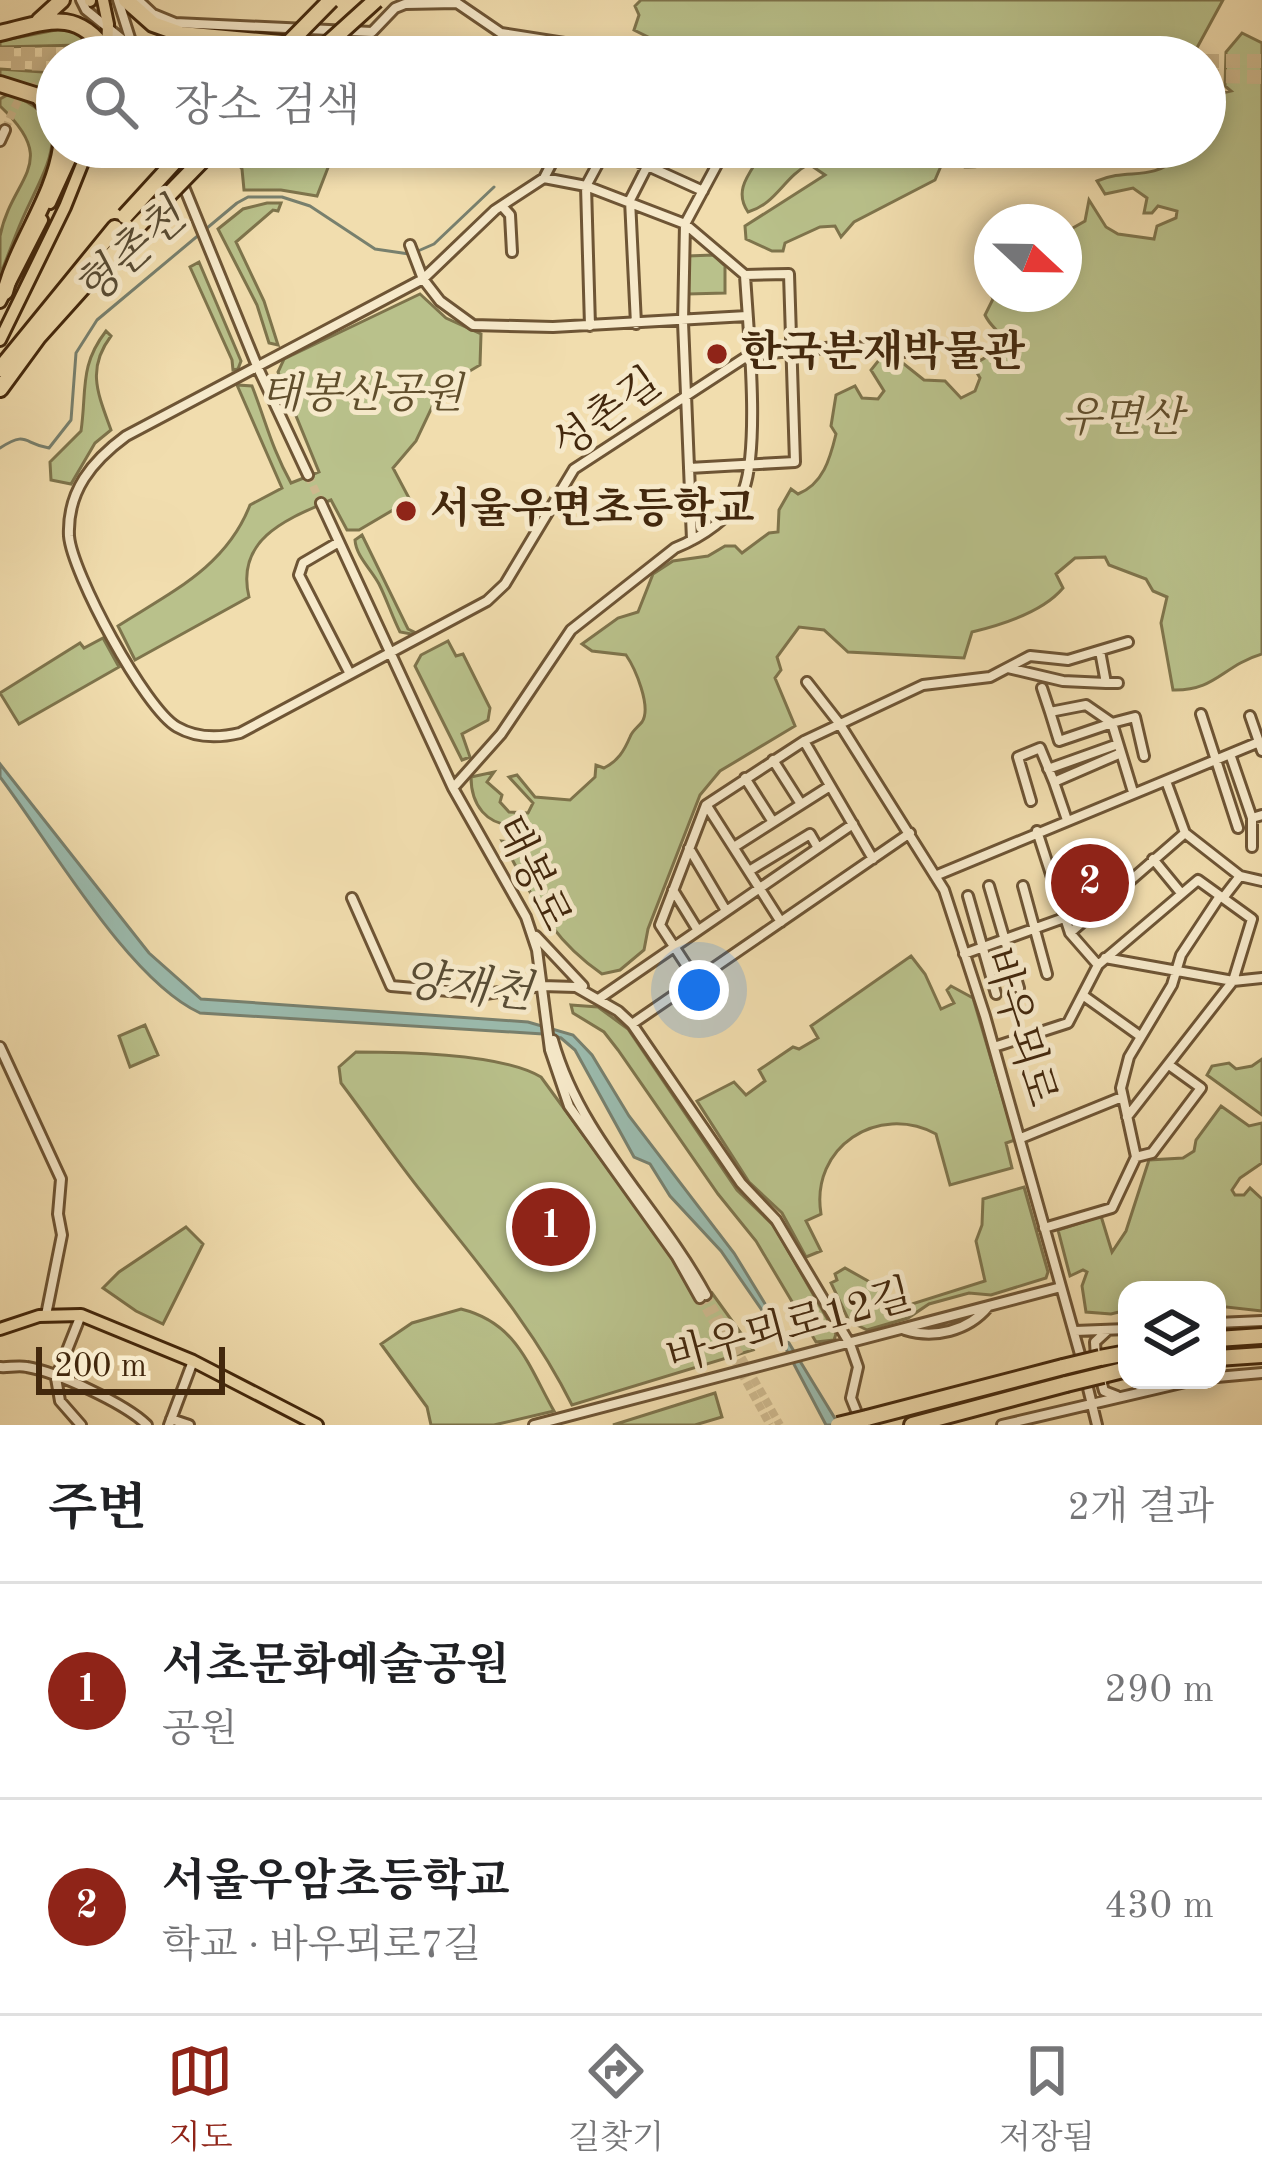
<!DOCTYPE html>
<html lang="ko">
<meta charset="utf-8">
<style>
:root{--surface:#fff;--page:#f6f6f6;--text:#202124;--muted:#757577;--line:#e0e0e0;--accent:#8f2418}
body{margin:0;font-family:"Old Standard TT","Noto Serif KR",serif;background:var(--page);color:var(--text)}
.controls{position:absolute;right:36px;bottom:36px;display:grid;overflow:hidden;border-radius:24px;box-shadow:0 6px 18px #0003}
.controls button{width:108px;height:108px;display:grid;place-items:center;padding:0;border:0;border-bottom:3px solid var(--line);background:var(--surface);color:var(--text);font:60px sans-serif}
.compass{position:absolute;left:974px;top:204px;width:108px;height:108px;border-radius:50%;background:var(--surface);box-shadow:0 6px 18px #0003;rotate:112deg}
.scale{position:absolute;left:36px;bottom:30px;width:189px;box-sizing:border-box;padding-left:12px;border:6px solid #43280d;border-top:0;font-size:33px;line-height:42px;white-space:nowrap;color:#43280d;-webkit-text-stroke:9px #f6e9ca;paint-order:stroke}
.you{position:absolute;left:699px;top:990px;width:42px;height:42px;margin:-30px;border:9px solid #fff;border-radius:50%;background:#1a73e8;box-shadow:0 0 0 18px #1a73e833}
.badge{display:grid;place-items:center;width:78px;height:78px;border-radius:50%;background:var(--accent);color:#fff;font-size:39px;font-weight:700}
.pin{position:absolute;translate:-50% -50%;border:6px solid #fff;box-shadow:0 3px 12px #0006}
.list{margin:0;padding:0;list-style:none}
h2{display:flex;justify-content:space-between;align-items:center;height:156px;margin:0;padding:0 48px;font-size:51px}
h2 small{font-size:39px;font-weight:400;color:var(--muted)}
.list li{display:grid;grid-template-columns:78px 1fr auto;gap:36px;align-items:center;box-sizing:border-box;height:216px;padding:0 48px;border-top:3px solid var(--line)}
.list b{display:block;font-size:45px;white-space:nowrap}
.list p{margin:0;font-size:39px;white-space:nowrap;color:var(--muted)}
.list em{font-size:39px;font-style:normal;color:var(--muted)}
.icon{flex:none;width:66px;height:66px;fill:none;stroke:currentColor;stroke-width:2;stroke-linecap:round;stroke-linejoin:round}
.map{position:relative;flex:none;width:1262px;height:1425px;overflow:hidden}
.search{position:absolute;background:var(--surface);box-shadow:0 6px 18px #0003;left:36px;right:36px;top:36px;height:132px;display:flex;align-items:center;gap:30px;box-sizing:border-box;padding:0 42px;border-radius:66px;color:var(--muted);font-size:45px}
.sheet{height:588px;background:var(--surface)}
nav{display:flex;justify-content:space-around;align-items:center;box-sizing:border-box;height:168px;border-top:3px solid var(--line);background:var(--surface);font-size:33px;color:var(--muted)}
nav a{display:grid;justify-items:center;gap:6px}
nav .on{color:var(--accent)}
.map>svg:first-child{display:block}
</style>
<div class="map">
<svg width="1262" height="1425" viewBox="0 0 1262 1425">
<rect width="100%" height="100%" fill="#f1ddae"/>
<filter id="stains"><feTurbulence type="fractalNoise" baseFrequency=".00167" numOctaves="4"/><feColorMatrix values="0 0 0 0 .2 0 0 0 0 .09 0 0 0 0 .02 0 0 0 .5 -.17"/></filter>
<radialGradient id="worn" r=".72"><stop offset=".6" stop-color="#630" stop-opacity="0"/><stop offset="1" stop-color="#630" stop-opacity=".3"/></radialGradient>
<!-- green -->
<path fill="#b9c18b" stroke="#7e744c" stroke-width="3" d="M641 0H1223L1192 57H661L660 43 634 30 639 15 635 6Z
M71 27 83 32 81 45 0 47V41Z
M1242 33 1262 43V654C1222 666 1216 691 1173 690L1161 623 1167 597 1153 591 1146 579 1109 565 1105 557 1075 558 1056 574 1063 588C1043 612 1001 625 972 632L964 658 848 652 824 630 799 627 777 657 781 670 775 678 795 726 720 771 700 795 648 929 644 950 620 970 602 974C548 937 533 896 502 841L518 843 515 825C487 826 471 805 471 777L494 772 487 782 502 795 500 802 509 812 528 813 533 803 509 777 517 775 535 797 570 800 595 777 596 765 604 768C618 761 624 751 630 737 632 731 638 727 642 722 652 707 635 668 626 655L592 651 582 644 618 618 638 612 653 574 673 561 708 556 725 546H735L742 553 769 533 778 532 779 510 791 489 798 494C823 484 830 459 836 434L831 426 836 395 855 386 862 398 878 399 884 391 871 370 879 360H899L924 380 945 381 961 398 975 391 980 378 973 366C984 355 996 356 1006 345 1002 332 991 328 985 315L993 299 987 285 992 282V294H1064V233L1085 221 1089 200 1106 227 1118 234 1154 239 1157 226 1176 218 1177 211 1158 206 1152 213H1144L1147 198 1133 188 1105 194 1097 181C1130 167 1149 183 1180 156L1177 147H1205V97L1231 91 1225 86 1226 52Z
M0 69 57 73V111L37 89 0 77Z
M9 94C79 118 48 163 26 211 16 232 9 254 0 275 0 263 0 248 0 236 12 176 62 164 0 106V99Z
M237 147H397L390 154 329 165 317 196 281 190H244L242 169 231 154Z
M765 147H945L947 152 935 180 854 222 841 237 835 226 820 227 785 243 783 251H772L746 239 745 226 825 175 809 164C784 177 776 204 748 212 731 187 755 169 765 147Z
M960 147H1037C1025 154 1018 151 1005 155 987 160 988 168 965 167Z
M267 203H281L278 211 273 210 236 242 264 301 278 345 269 343 257 305 218 229 243 209Z
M713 255 725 266V293L688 294V256Z
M199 262 241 361 238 369 233 370 232 360 190 267Z
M420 294 446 318 481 334 480 365 441 388 416 441 393 468 410 500 359 530H347L331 500C287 519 235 539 249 597L135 660 118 626C171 592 226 567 250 505L282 488 237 385 252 386C266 422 272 449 291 483L319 472 278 372 284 359Z
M106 331 111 336C86 369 98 394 111 430L95 443 71 484 51 480 50 462 81 431C87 390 79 366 106 331Z
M362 535 408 629 414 632 411 634 400 632C392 616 387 600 379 584 371 569 356 556 355 540Z
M103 638 119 667 19 724 0 693 80 643 84 648Z
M448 641 456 656 463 654 490 708 488 720 462 734 470 757 462 760 415 666 421 655Z
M911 956 925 974 941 1009 954 1003 947 990 951 986 973 998 1015 1140 1006 1143 1012 1168 950 1185 936 1134C878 1103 810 1147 821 1214L806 1221 821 1251 806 1257 782 1213 749 1182 697 1101 734 1082 746 1095 765 1081 759 1070 793 1047 799 1049 818 1038 811 1026Z
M571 1005 598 1007 628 1029 737 1190 774 1226 836 1334 834 1340 816 1342 756 1241 718 1194 618 1050 604 1032 573 1013Z
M145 1025 158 1055 130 1067 119 1036Z
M356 1052C403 1052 503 1054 541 1077L668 1251 696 1301 712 1293 753 1350 572 1405C533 1326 477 1263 424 1195 395 1159 369 1120 341 1083L339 1067Z
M1262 1059V1115L1207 1075 1212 1066 1229 1063 1236 1069 1252 1066Z
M1221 1106 1249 1126 1262 1123V1163L1240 1178 1232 1190 1235 1195H1244L1250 1188 1262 1199V1311L1217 1306V1290H1127V1310L1111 1314 1086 1312 1082 1286 1087 1272 1083 1270 1070 1276 1058 1230 1101 1216 1112 1252 1126 1231 1149 1160 1183 1158 1194 1151 1196 1140Z
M1024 1187 1048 1272 1046 1278 991 1295 969 1293 929 1304 908 1318 867 1330 849 1321 831 1283 837 1280 835 1274 845 1268 877 1286 890 1311 985 1281 976 1241 982 1225 983 1199Z
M186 1227 203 1244 163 1324 136 1311 103 1288 119 1272Z
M461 1309C517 1323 528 1365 554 1411L494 1425H431L427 1407 381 1344 412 1323Z
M715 1393 722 1417 695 1425H613Z"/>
<!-- water -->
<path fill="#9bbbae" stroke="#78806e" stroke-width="3" d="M0 764 149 953 201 999 528 1022 573 1035 592 1055 629 1116 734 1253 839 1425H826L777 1332 721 1251 670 1196 650 1164 634 1157 575 1050 561 1038 543 1034 200 1013C128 980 50 843 0 777Z"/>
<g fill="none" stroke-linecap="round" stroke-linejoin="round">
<!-- stream -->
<path stroke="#78806e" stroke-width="3" d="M418 251 434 244 494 187
M0 448C28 430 23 444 49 448L71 420 76 353 97 320 237 203 248 197H282L310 206 375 249 409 254"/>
<!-- minor-tunnel -->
<path stroke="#ceb98e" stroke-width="8" stroke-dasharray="8 4" stroke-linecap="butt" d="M5 130C16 103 23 80 57 84
M308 475 321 503
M706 1295 780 1425
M700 1298 770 1425"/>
<!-- major-tunnel -->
<path stroke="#ceb98e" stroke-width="10" stroke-dasharray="10 5" stroke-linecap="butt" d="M90 1 91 57"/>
<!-- highway-tunnel -->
<path stroke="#ceb98e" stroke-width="14" stroke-dasharray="14 7" stroke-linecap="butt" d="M0 54H165
M562 56 664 57
M1205 61H1262
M11 63 57 64
M1205 76 1262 77"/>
<defs>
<path id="minor" d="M81 0 86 10 133 48
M118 0 136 57
M138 0 153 14 175 23 372 32 395 8 405 4 457 3 501 33 590 47 642 44 651 57
M0 141 5 130
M606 147 703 191
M544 178 560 147
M182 182 257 366 308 475
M502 206 510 215 512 252
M410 245 423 279 440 301 473 325 553 327 747 316
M636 324 630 200 657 147
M590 326 586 186 607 147
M689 468 795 462 789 274 745 275
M321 503 453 788 526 917 537 950 550 1050 569 1106 677 1257 700 1298
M692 540 683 322 685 224 721 157 698 147
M339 542 303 563 299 575 350 674
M1100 651 1106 683H1118
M1008 668 1063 681 1106 683
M807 682 839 723 944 890 985 1016 1083 1365
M1042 688 1050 712
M1086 705 1112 723 1059 741 1050 712Z
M1201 714 1238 828
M1250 716 1259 742
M804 741 873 859
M1230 754 1252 818 1262 815
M773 760 801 804
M1048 769 1118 744
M745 778 773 822
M1166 781 1185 833 1240 876 1262 881
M453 788 501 734 571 630 675 548C700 538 734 517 744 489 760 444 748 326 745 275L685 224 586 186 544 178 495 210 423 279 126 436C92 461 67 491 69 536 72 573 145 709 177 727 196 738 219 738 240 733L487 601 505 584 574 469 749 355 847 346 926 354
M1133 792 1112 723 1135 717 1144 756
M1031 801 1018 757 1040 748 1054 782
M707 806 781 922
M1067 820 1054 782 1121 753
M1037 831 1070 933 1098 965
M734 847 830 786
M1252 847V818
M689 848 725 909
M1153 859 1181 893
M749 871 810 834 818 848
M935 876 1259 742 1262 751
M989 886 1019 988
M1023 886 1047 974
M673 890 697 929
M968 896 996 994
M352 898 391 986 485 994 542 986 576 987 618 1011 632 1024 741 1183 776 1220 850 1344 858 1367 851 1398 859 1418
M1223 898 1240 876
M1070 933 1185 833
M536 936 583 986
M964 954 1064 918
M1105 958 1233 981 1262 978
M696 980 660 925 706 805 804 741 923 685 990 677 1030 656 1068 660 1128 642
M1084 996 1140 1036
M600 998 853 824
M632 1024 910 833
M553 1040C580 1138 658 1207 706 1295
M0 1047 61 1179 58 1214 62 1235 46 1315
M994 1047 1068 1023 1098 965 1198 880 1252 919 1233 981 1127 1117
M1021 1138 1122 1097
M1136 1157 1152 1153 1201 1088 1169 1065
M1044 1228 1112 1208 1136 1157 1121 1088 1129 1057 1172 985 1181 955 1220 896
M1217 1323 1262 1321
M905 1330C934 1339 968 1331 988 1307
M1075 1331 1127 1329
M1096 1358 1095 1342 1108 1330
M0 1367C7 1368 18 1365 27 1367 57 1372 126 1404 147 1425
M1099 1373 1104 1391 1117 1396
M1217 1377 1262 1373
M1086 1380 1097 1425
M171 1419 189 1425
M81 1425 60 1401 56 1378 81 1315
M169 1425 193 1361
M534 1425 1061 1287
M1002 1425 1194 1380"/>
<path id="major" d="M90 0V1
M103 0 108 24 107 56
M50 203 72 155
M0 302 42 220
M0 340 65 207 89 147
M0 1329 39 1316 81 1315 193 1361 317 1425"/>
<path id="highway" d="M126 0 153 24 181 34 338 48 377 56
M39 21 62 0
M0 33C47 22 76 7 107 52
M165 54 318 57
M463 54 562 56
M371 56 443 53
M0 84 38 96 57 120
M5 292C18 242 54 197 61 147
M0 369 115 228
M0 389 38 337 127 238
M1217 1339 1262 1336
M1100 1358 1127 1353
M1217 1358 1262 1355
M1103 1375 1127 1369
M867 1418 1063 1367
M912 1425 1066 1384"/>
</defs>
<!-- minor casing -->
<use href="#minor" stroke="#6e5535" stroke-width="14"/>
<!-- major casing -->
<use href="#major" stroke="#43280d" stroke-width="16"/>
<!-- highway casing -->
<use href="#highway" stroke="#43280d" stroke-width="20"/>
<!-- minor -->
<use href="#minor" stroke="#f6e9ca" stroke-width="8"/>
<!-- major -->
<use href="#major" stroke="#f1ddae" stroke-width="10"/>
<!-- highway -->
<use href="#highway" stroke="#f1ddae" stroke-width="14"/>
<defs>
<path id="highway-bridge" d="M275 57 331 0
M313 57 376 0
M125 216 188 147
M137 227 215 147
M1063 1367 1100 1358
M1066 1384 1103 1375
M838 1425 867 1418"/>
</defs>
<!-- highway-bridge casing -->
<use href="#highway-bridge" stroke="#43280d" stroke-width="20" stroke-linecap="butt"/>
<!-- highway-bridge -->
<use href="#highway-bridge" stroke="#f1ddae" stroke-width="14"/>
</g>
<!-- markers -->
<g fill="#8f2418" stroke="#f6e9ca" stroke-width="4.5">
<circle cx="717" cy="354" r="12"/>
<circle cx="406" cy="511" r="12"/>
</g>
<g text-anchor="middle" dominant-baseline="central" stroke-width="10" stroke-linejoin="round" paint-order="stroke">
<!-- poi labels -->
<g font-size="42" font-weight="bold" fill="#43280d" stroke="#f6e9ca" text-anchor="start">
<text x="741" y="354">한국분재박물관</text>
<text x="430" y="511">서울우면초등학교</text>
</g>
<!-- park labels -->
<g font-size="42" font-style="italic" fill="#604e2c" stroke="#f6e9ca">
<text x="362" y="396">태봉산공원</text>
<text x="1122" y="420">우면산</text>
</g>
<!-- street labels -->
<g font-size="42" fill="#43280d" stroke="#f6e9ca">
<text transform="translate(608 415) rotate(-36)">성촌길</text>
<text transform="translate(531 874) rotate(64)">태봉로</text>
<text transform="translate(1018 1028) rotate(73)">바우뫼로</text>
<text transform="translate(790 1328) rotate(-15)">바우뫼로12길</text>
</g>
<!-- water labels -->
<g font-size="45" font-style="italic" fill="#594d35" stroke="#f6e9ca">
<text transform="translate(132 255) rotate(-42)">형촌천</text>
<text transform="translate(467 989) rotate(6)">양재천</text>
</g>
</g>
<rect width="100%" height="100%" filter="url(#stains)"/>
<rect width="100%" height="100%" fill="url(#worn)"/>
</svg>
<div class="controls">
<button><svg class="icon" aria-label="layers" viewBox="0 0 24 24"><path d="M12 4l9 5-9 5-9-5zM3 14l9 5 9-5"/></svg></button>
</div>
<svg class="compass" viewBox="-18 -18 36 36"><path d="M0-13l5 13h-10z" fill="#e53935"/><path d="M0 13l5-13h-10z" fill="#757577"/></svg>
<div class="scale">200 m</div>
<div class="you"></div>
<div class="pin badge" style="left:551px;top:1227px">1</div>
<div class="pin badge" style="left:1090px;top:883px">2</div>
<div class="search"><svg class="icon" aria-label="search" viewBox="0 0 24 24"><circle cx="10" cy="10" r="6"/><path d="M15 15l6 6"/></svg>장소 검색</div>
</div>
<section class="sheet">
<h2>주변<small>2개 결과</small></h2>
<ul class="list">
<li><span class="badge">1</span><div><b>서초문화예술공원</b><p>공원</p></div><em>290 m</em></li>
<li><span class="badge">2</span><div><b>서울우암초등학교</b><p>학교 · 바우뫼로7길</p></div><em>430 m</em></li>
</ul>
</section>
<nav>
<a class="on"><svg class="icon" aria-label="map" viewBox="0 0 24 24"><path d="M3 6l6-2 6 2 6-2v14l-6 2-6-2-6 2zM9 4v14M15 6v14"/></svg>지도</a>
<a><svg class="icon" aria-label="directions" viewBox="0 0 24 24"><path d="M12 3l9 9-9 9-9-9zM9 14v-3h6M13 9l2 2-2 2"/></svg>길찾기</a>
<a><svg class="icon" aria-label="saved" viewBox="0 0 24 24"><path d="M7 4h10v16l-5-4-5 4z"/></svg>저장됨</a>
</nav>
